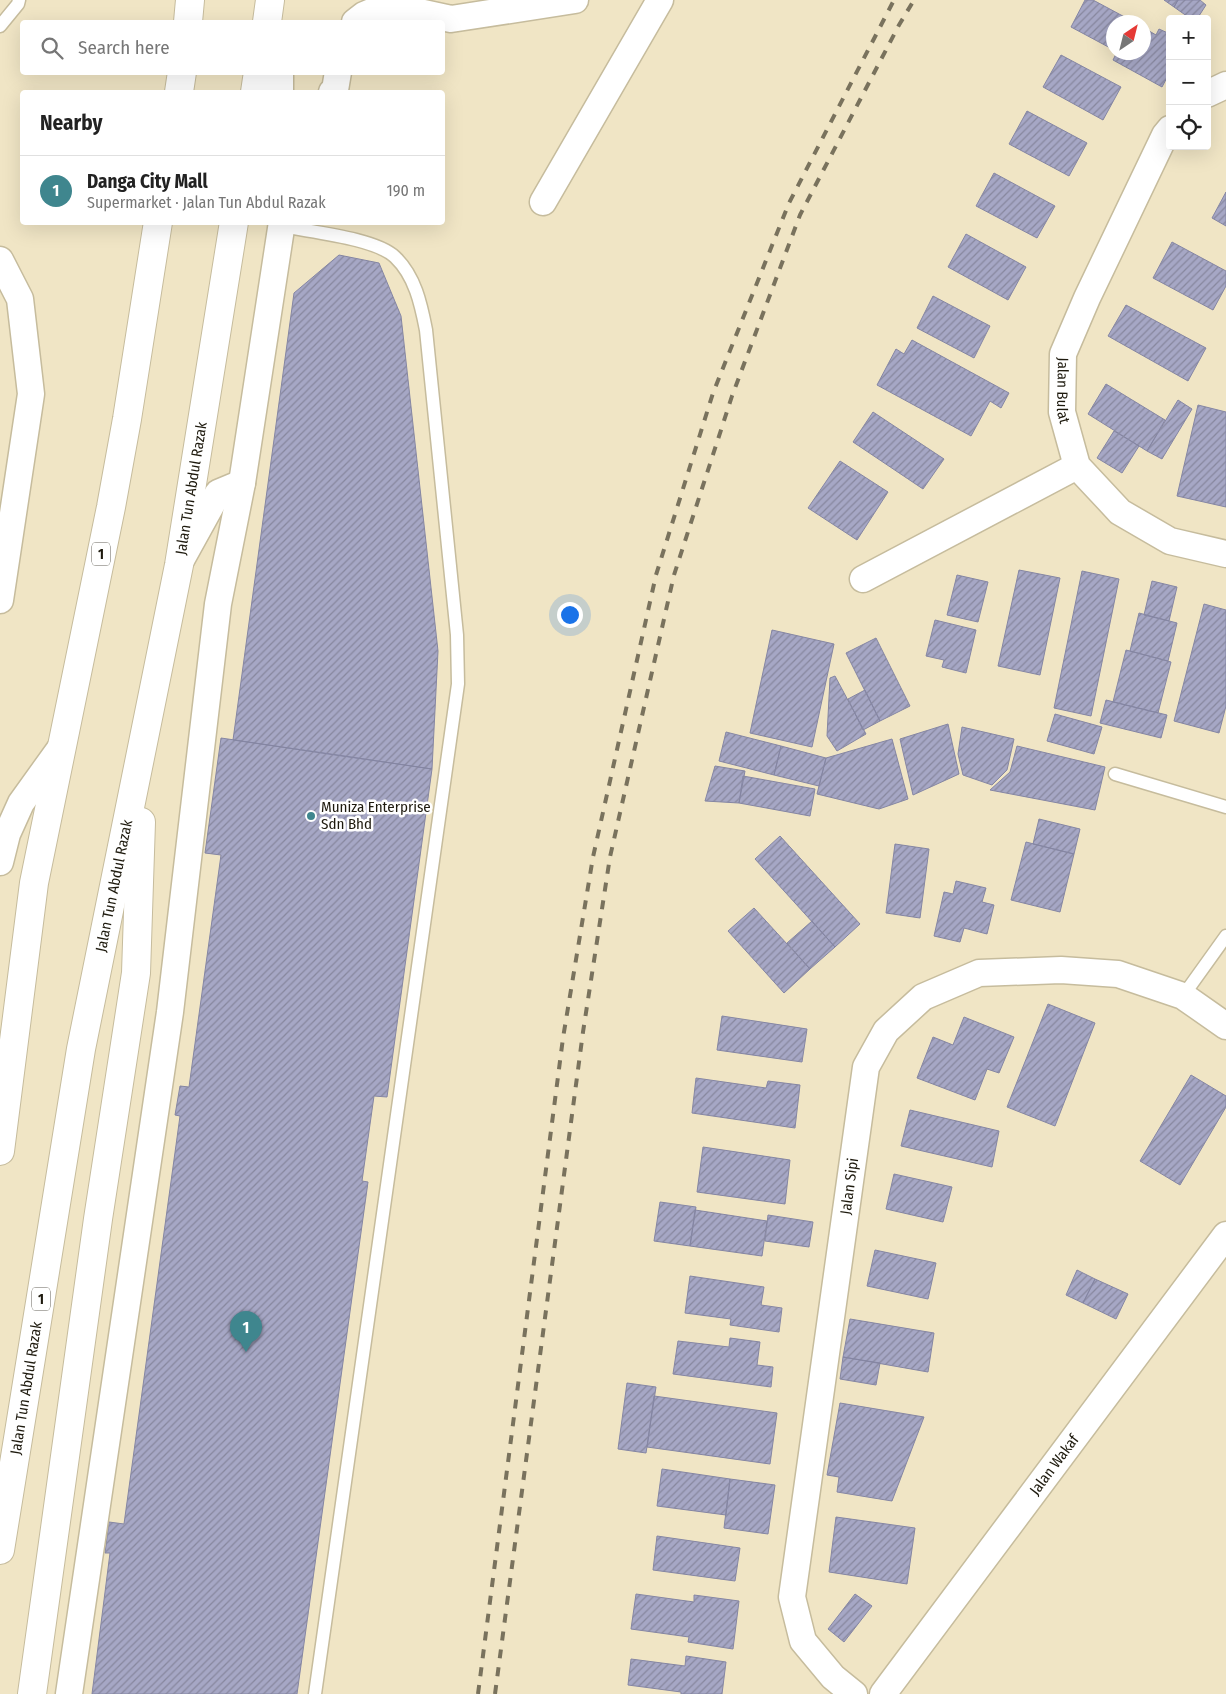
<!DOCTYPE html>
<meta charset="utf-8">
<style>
:root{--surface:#fff;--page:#f6f6f6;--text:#222;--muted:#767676;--line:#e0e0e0;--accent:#3f868e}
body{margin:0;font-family:"Fira Sans Condensed",sans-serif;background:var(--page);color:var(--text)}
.controls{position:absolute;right:15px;top:15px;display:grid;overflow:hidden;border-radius:5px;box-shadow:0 5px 20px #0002}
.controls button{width:45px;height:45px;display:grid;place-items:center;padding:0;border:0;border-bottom:1px solid var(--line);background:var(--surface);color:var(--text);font:25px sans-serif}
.compass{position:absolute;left:1106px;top:15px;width:45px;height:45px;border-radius:50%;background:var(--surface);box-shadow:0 5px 20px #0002;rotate:35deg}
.you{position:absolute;left:569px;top:614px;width:18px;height:18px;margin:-12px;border:4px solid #fff;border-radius:50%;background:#1a73e8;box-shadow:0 0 0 8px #1a73e833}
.badge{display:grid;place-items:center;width:32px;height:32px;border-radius:50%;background:var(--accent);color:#fff;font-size:16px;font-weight:700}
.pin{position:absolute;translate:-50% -41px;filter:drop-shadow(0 1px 2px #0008)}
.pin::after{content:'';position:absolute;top:26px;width:18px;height:15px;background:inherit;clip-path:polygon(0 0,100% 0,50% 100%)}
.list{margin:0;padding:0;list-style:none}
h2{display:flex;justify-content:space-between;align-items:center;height:65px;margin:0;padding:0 20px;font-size:21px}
h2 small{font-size:16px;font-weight:400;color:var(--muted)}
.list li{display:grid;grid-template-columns:32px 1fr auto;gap:15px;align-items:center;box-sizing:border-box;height:70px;padding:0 20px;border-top:1px solid var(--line)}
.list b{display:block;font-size:19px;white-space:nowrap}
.list p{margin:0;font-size:16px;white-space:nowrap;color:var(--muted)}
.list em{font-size:16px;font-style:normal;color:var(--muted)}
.icon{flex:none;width:28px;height:28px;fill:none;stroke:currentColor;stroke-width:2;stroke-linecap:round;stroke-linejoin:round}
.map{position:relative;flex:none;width:1226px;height:1694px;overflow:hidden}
.search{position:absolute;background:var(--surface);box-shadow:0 5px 20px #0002;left:20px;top:20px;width:425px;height:55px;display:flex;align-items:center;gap:12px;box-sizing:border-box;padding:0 18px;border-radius:5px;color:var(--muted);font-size:19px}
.panel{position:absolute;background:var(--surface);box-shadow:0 5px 20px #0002;left:20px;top:90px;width:425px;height:135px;border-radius:5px}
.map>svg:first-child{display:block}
</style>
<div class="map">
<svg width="1226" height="1694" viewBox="0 0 1226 1694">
<defs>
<pattern id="building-hatch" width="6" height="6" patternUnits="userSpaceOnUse" patternTransform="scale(1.25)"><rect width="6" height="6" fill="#a6a7c5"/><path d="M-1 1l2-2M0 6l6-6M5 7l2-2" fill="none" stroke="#87879e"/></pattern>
</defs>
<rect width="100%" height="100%" fill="#f0e5c5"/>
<!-- building -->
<path fill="url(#building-hatch)" stroke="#8586a3" d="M1085 0H1093L1134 22H1114V50L1071 27Z
M1164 0H1178L1174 7Z
M1178 0H1200L1206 5 1197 19H1191L1174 7Z
M1144 28 1156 35 1159 29 1170 34V72L1162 87 1113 60 1117 52H1144Z
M1061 55 1121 87 1103 120 1043 87Z
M1027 111 1087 143 1069 176 1009 144Z
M994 173 1055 206 1037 238 976 206Z
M1226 192V226L1212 218Z
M966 234 1026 267 1008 300 948 267Z
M1172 242 1226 271V286L1213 310 1153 278Z
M339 255 379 263 401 316 438 651 432 769 233 740 294 293Z
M933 296 990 326 974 358 917 328Z
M1126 305 1206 348 1188 381 1108 336Z
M912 340 1009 393 1001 408 990 401 971 436 877 385 896 349 904 354Z
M1106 384 1165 420 1147 451 1088 414Z
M1178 400 1192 409 1162 459 1147 451Z
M1198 405 1226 412V507L1177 496Z
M873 412 944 459 923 489 853 442Z
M1114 431 1139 446 1122 473 1097 458Z
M840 461 888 492 857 540 808 508Z
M1019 570 1060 578 1040 675 998 666Z
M1082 571 1119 579 1091 716 1054 708Z
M957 575 988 582 978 622 947 615Z
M1152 581 1177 587 1169 621 1144 615Z
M1204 604 1226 610V706L1219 733 1174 721Z
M1139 613 1177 623 1168 661 1130 651Z
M935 620 976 630 966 673 942 667 944 660 926 656Z
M772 630 834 644 812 747 750 733Z
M876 638 910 706 880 721 846 653Z
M1126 650 1171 662 1158 713 1113 702Z
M835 676 866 734 837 751 827 736 830 678Z
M865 690 880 721 863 730 848 699Z
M1106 700 1167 715 1161 738 1100 723Z
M1055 714 1102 727 1094 754 1047 741Z
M948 724 959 774 913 795 900 739Z
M962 727 1014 739 1007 770 992 785 963 775 958 754Z
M726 732 781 746 774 775 719 761Z
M221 738 432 769 387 1097 374 1096 362 1181 368 1182 297 1694H92L110 1553H105L109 1522 124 1524 180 1116 175 1115 180 1086 189 1087 221 855 205 853Z
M892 739 908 799 879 809 817 794 826 758Z
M781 746 826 758 819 786 774 775Z
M1017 746 1105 767 1095 810 990 790 1010 772Z
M715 766 745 771 739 803 705 801Z
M743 776 815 789 810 816 739 803Z
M1039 819 1080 829 1074 854 1033 844Z
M780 836 860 924 835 947 755 859Z
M1026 842 1074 854 1060 912 1011 900Z
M895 844 929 849 920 918 886 913Z
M956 881 986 888 982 902 994 905 987 934 964 928 960 942 934 936 944 892 953 894Z
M754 908 810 969 784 993 728 931Z
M812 921 835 947 810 969 787 943Z
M1048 1004 1095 1023 1055 1126 1007 1107Z
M722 1016 807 1029 802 1062 717 1050Z
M964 1017 1014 1037 999 1073 987 1069 975 1100 917 1078 933 1037 953 1045Z
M1191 1075 1226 1096V1107L1180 1185 1140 1161Z
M696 1078 766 1088 768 1081 800 1085 795 1128 692 1113Z
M910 1110 999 1131 992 1167 901 1146Z
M703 1147 790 1160 785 1204 697 1192Z
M894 1174 952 1187 943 1222 886 1209Z
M660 1202 696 1207 690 1246 654 1241Z
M695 1210 767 1221 762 1256 690 1246Z
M768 1215 813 1222 809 1247 765 1241Z
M875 1250 936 1263 928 1299 867 1286Z
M1077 1270 1095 1279 1083 1303 1066 1295Z
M690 1276 764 1287 761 1305 782 1308 779 1332 730 1325 731 1319 685 1313Z
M1095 1279 1128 1294 1116 1319 1083 1303Z
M850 1319 934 1333 928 1372 843 1357Z
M730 1338 760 1342 757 1365 773 1367 771 1387 673 1374 678 1341 729 1347Z
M843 1357 880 1363 876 1385 840 1379Z
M627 1383 656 1387 646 1453 618 1449Z
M654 1396 777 1413 770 1464 647 1447Z
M840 1403 924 1417 892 1501 837 1492 839 1477 827 1475Z
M662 1469 730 1479 726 1515 657 1506Z
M730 1479 775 1485 768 1534 724 1528Z
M836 1517 915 1528 907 1584 829 1572Z
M657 1536 740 1548 735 1581 653 1570Z
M636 1594 694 1602V1595L739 1601 733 1649 688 1642 689 1637 631 1629Z
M855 1594 872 1606 844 1642 828 1629Z
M686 1656 726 1662 722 1694H681V1692L628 1685 631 1659 685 1666Z"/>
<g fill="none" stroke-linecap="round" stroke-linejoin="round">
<defs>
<path id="service" d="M0 26 18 4 19 0
M282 226C310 232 375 238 395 257 415 276 421 304 426 330L457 635 458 684 315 1694
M1115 774 1226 807
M1183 996 1226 936"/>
<g id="minor">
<path d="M355 22 364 15 383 7 401 8 451 19 575 0"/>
<path d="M280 72V92"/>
<path d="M332 92 335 90 338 72"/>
<path d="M1207 94 1226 85"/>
<path id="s1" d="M1170 129 1165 135 1087 298 1063 354 1062 412 1077 466 1120 512 1170 541 1226 554"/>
<path d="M543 202 660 0"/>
<path d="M0 260 20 299 31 394 0 600"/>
<path d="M181 560 218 493 242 483"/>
<path d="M863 579 1077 466"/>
<path d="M0 862 7 834 21 803 62 746"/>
<path d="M69 1694 170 1012 218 604 242 483 282 222"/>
<path id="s2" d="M854 1694 833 1677 803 1641 792 1597 866 1067 886 1031 923 997 979 973 1061 970 1118 974 1183 996 1226 1026"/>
<path id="s3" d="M883 1694 1226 1235"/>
</g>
<g id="trunk">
<path d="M188 22 190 0"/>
<path d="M267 22 270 0"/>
<path d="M179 92 182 72"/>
<path d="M255 92 258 72"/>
<path d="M0 1151 34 883 111 507 127 419 158 222"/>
<path id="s4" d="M0 1550 81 1049 179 565 234 222"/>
<path d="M32 1694 98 1219 136 973 141 822"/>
</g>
</defs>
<!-- service casing -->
<use href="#service" stroke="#c6bc9d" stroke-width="15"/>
<!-- minor casing -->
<use href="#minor" stroke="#c6bc9d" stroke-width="29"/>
<!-- trunk casing -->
<use href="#trunk" stroke="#c6bc9d" stroke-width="30"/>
<!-- service -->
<use href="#service" stroke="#fff" stroke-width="12"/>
<!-- minor -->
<use href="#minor" stroke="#fff" stroke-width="26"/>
<!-- trunk -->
<use href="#trunk" stroke="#fff" stroke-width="28"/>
<!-- rail -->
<path stroke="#79725d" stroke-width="4" stroke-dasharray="9 9" stroke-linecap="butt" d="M478 1694 563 1038 593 857 656 575 713 393 789 203 894 0
M495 1694 583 1032 610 857 674 575 732 396 800 215 899 25 914 0"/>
</g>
<!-- markers -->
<circle fill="#3f868e" stroke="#fff" stroke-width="2" cx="311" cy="816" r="5"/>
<g text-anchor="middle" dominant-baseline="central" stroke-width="5" stroke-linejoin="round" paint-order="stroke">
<!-- shield labels -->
<g fill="#fff" stroke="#625f56" stroke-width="1">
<rect x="92" y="542.5" width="18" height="23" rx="4"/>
<rect x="32" y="1287.5" width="18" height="23" rx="4"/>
</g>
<g font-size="14" font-weight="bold" fill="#1e1a0e">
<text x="101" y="554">1</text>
<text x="41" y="1299">1</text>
</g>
<!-- street labels -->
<g font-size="15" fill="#1e1a0e" stroke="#fff">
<text stroke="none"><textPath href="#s1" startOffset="286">Jalan Bulat</textPath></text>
<text stroke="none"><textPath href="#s4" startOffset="1079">Jalan Tun Abdul Razak</textPath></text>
<text stroke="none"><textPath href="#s4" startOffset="674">Jalan Tun Abdul Razak</textPath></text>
<text stroke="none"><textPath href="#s2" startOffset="534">Jalan Sipi</textPath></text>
<text stroke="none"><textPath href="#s4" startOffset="164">Jalan Tun Abdul Razak</textPath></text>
<text stroke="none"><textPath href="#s3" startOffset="286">Jalan Wakaf</textPath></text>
</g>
<!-- poi labels -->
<g font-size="15" fill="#1e1a0e" stroke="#fff" text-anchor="start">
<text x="321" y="807">Muniza Enterprise<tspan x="321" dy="17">Sdn Bhd</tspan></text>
</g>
</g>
</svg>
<div class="controls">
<button>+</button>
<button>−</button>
<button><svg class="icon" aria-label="locate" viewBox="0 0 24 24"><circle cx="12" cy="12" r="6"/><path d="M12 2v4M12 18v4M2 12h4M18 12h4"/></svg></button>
</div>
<svg class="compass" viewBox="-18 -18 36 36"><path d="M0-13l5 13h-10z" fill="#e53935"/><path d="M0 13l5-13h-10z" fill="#767676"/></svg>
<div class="you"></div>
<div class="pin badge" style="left:246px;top:1352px">1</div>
<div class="search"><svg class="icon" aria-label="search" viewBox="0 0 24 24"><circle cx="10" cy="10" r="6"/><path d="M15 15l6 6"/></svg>Search here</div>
<section class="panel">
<h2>Nearby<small></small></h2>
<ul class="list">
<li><span class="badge">1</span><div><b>Danga City Mall</b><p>Supermarket · Jalan Tun Abdul Razak</p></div><em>190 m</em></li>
</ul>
</section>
</div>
